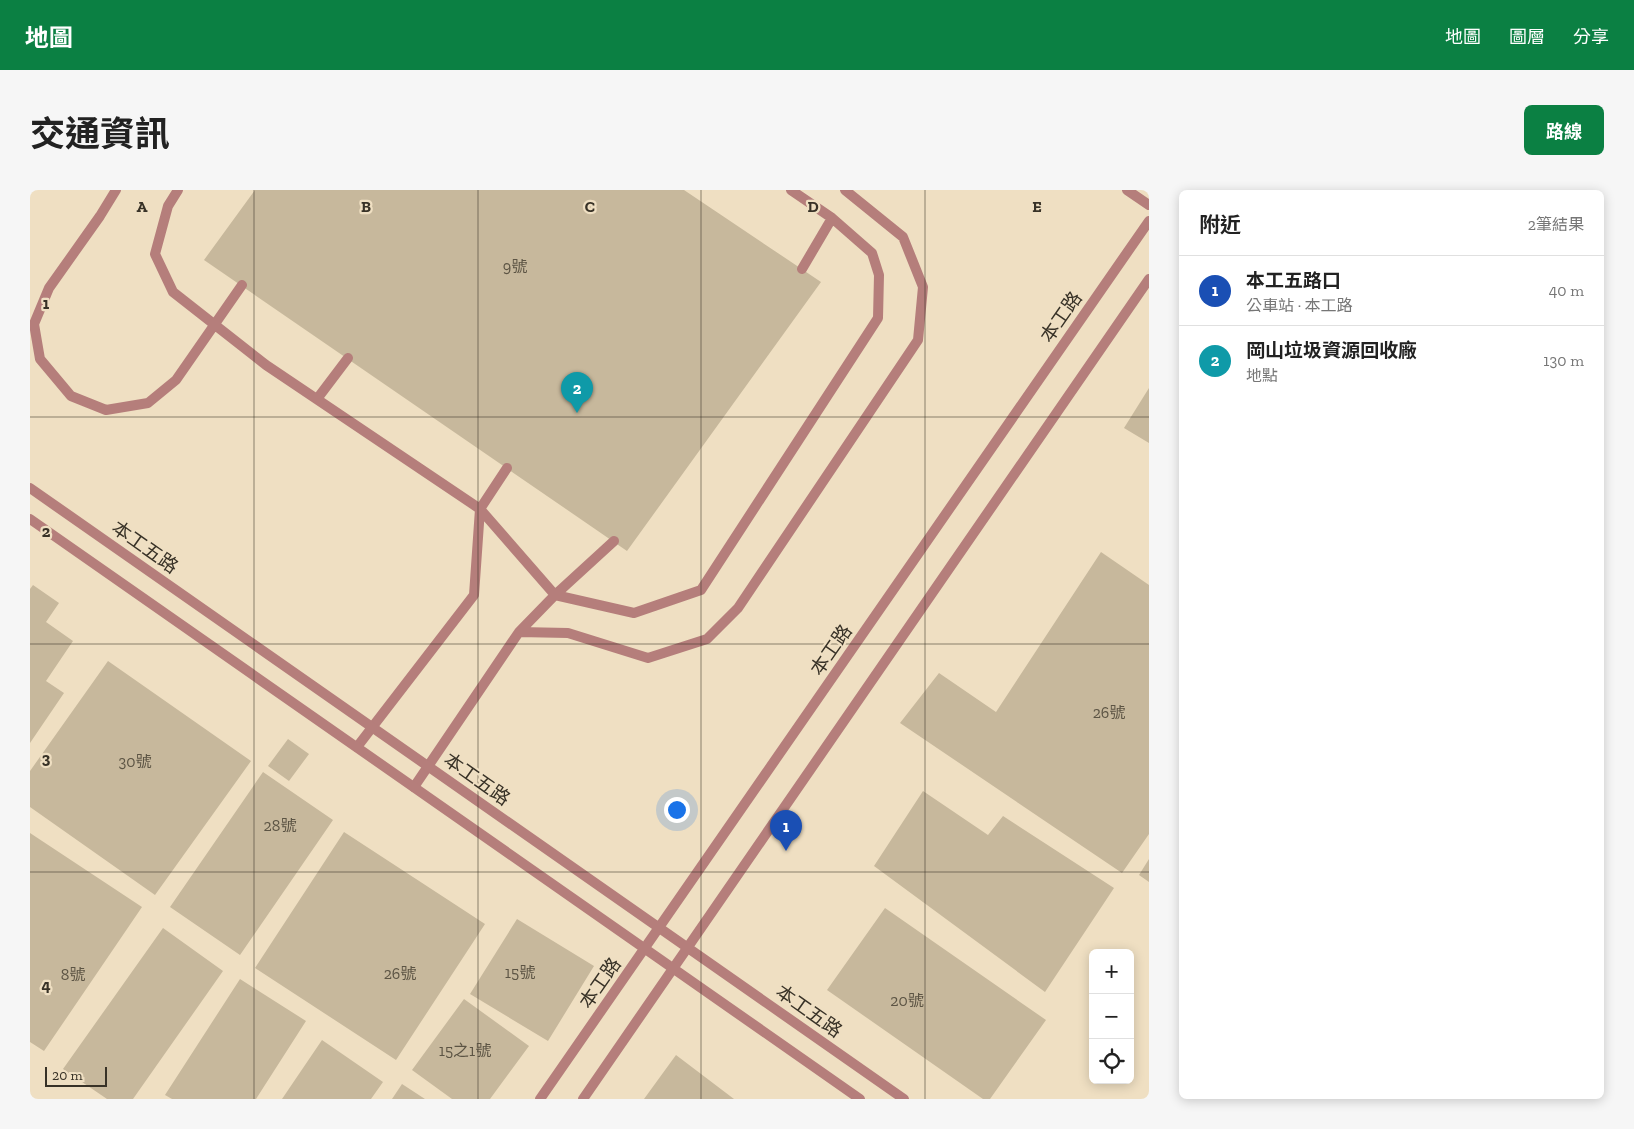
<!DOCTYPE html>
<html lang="zh-TW">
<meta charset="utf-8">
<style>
:root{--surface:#fff;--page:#f6f6f6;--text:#222;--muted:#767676;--line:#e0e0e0;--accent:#0b8043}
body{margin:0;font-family:"Zilla Slab","Noto Sans TC",serif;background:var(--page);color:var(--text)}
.controls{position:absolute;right:15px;bottom:15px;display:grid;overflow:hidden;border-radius:8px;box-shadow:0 2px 12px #0003}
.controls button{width:45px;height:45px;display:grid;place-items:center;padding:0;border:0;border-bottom:1px solid var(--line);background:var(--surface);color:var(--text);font:25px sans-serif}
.scale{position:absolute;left:15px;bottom:12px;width:62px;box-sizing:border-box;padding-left:5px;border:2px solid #383227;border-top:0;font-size:14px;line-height:18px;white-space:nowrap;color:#383227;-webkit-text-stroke:4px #efdfc2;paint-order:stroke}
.you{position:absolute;left:646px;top:619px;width:18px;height:18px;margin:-12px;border:4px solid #fff;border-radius:50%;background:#1a73e8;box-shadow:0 0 0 8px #1a73e833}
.badge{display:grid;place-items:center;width:32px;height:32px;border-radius:50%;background:var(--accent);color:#fff;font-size:16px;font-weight:700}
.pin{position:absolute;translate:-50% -41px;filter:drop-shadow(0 1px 2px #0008)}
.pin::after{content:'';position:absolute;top:26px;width:18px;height:15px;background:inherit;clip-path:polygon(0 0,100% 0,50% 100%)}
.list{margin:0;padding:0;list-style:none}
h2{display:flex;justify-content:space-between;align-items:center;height:65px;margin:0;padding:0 20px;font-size:21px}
h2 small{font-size:16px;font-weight:400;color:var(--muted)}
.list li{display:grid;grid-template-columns:32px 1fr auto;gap:15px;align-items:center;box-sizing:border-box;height:70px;padding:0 20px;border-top:1px solid var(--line)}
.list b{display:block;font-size:19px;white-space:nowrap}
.list p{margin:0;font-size:16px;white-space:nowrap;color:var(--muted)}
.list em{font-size:16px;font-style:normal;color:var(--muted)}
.icon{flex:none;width:28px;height:28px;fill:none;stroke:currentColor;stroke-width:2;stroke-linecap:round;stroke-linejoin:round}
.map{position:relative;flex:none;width:1119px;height:909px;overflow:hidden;border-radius:8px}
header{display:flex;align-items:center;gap:30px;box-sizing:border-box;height:70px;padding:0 25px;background:var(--accent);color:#fff}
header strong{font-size:24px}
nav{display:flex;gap:28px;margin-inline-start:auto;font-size:18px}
.intro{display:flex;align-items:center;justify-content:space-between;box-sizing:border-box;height:120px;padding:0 30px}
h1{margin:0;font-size:35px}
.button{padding:12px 22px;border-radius:8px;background:var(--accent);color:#fff;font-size:18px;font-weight:700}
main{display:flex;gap:30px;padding:0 30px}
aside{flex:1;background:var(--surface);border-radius:8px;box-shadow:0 2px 12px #0003}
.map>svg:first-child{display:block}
</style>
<header>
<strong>地圖</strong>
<nav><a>地圖</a><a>圖層</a><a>分享</a></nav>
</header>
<div class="intro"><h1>交通資訊</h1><a class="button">路線</a></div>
<main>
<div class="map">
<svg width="1119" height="909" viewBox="0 0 1119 909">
<rect width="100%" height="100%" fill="#efdfc2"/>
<!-- building -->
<path fill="#c7b89c" d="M225 0H654L791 92 597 361 174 70Z
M1119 198V253L1094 238Z
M1071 362 1119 395V644L1092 683 870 533 909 483 966 522Z
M3 395 29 413 16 432 43 451 16 491 34 503 0 553V399Z
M78 471 221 571 125 705 0 617V581Z
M258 549 279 564 259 591 238 576Z
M233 582 303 630 210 765 140 717Z
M893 601 958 645 973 626 1084 698 1015 802 844 676Z
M314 642 455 734 366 870 225 778Z
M0 643 112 717 14 861 0 852Z
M1119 669V692L1109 685Z
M855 718 1016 830 960 909H953L797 800Z
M487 729 564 776 518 851 440 804Z
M133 738 193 781 103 909H77L33 879Z
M210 789 276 831 226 909H142L135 905Z
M434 809 499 856 460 909H422L382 880Z
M292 850 353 892 341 909H252Z
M646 865 704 909H614Z
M372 894 395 909H362Z"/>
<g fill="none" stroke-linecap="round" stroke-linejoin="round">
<!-- lane -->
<path stroke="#b57e7b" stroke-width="10" d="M86 0 70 26 19 98 4 134 10 169 41 206 76 220 118 213 146 190 212 95
M148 0 138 16 125 64 143 102 236 175 450 319 525 405 604 423 671 400 848 128 849 85 842 63 802 28 761 0
M772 79 802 28
M287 209 318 168
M489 442 525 405 584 351
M327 557 444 405 450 319 477 278
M384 597 489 442 538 443 618 468 677 449 708 418 888 150 893 97 873 47 815 0"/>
<!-- street -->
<path stroke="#b57e7b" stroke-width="10" d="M1097 0 1119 15
M0 298 874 909
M0 329 830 909
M510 909 1119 31
M553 909 1119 89"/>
</g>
<!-- grid -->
<path fill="none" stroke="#383227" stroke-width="1" stroke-opacity="0.55" d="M224 0V909M448 0V909M671 0V909M895 0V909M0 227H1119M0 454H1119M0 682H1119"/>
<g text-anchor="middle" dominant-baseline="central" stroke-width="4.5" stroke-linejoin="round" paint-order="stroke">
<!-- number labels -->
<g font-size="16" fill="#5c5444">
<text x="485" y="76">9號</text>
<text x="1079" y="522">26號</text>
<text x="105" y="571">30號</text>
<text x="250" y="635">28號</text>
<text x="490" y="782">15號</text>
<text x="370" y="783">26號</text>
<text x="43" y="784">8號</text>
<text x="877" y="810">20號</text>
<text x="435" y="860">15之1號</text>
</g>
<!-- street labels -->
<g font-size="19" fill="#383227" stroke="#efdfc2">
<text transform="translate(1031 127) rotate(-55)">本工路</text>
<text transform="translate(115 357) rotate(35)">本工五路</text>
<text transform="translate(801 460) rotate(-55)">本工路</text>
<text transform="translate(447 589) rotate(35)">本工五路</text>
<text transform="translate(570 793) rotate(-55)">本工路</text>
<text transform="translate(779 821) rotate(35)">本工五路</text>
</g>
</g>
<g font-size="16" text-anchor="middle" font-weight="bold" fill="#383227" stroke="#efdfc2" stroke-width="4.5" stroke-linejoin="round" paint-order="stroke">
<text x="112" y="22">A</text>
<text x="336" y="22">B</text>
<text x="560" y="22">C</text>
<text x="783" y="22">D</text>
<text x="1007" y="22">E</text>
<text x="16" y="119">1</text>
<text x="16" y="347">2</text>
<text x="16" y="574">3</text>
<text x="16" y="801">4</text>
</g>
</svg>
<div class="controls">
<button>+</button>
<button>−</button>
<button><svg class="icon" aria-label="locate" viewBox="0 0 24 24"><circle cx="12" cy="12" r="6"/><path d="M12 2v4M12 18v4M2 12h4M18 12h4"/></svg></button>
</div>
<div class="scale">20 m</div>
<div class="you"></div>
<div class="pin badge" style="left:756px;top:661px;background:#1a4fb4">1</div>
<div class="pin badge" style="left:547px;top:223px;background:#0f9aa8">2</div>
</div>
<aside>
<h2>附近<small>2筆結果</small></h2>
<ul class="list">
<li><span class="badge" style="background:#1a4fb4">1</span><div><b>本工五路口</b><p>公車站 · 本工路</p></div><em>40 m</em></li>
<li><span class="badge" style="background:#0f9aa8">2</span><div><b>岡山垃圾資源回收廠</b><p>地點</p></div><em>130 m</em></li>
</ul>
</aside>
</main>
